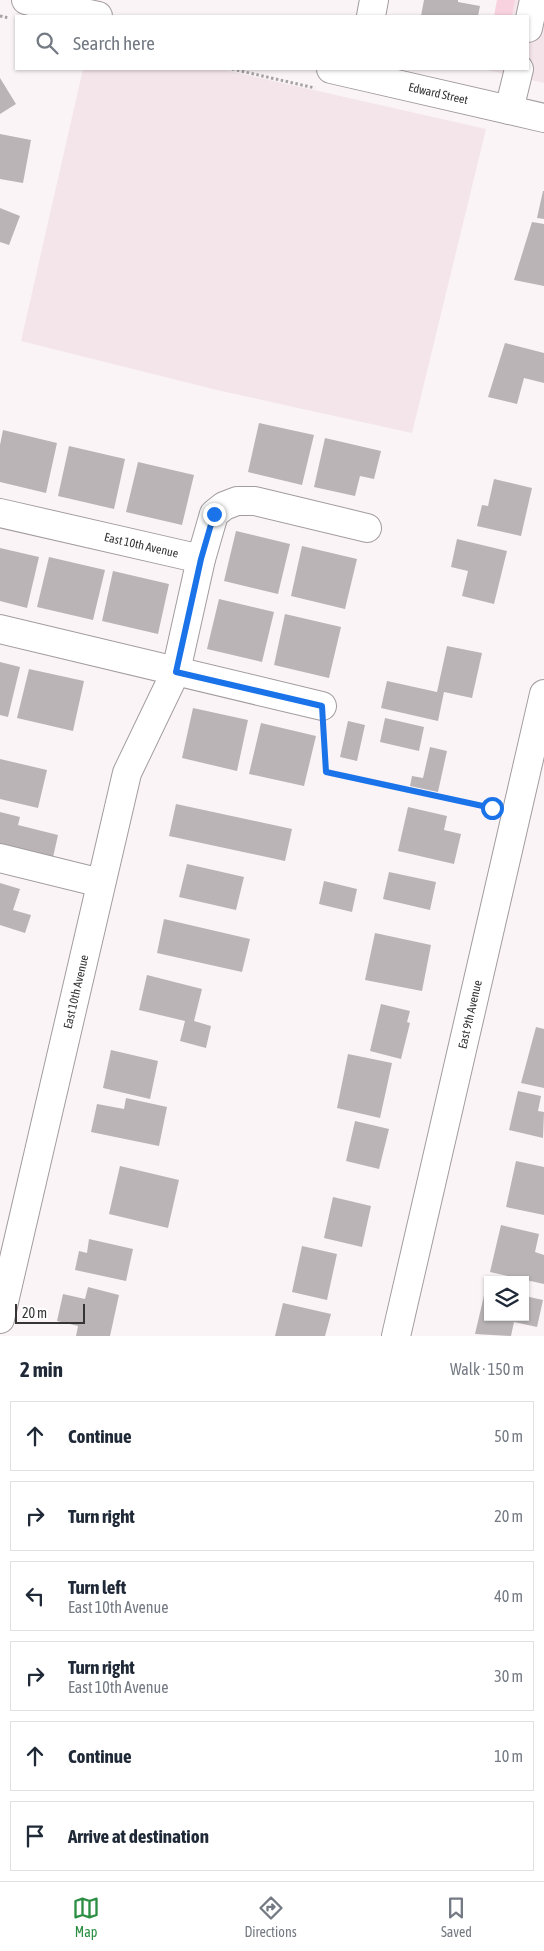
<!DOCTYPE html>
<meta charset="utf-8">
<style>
:root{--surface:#fff;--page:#f6f6f7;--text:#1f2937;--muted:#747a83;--line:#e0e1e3;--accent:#2b8e42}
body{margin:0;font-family:"Asap Condensed",sans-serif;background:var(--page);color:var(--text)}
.controls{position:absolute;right:15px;bottom:15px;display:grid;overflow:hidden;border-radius:0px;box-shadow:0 1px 4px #0004}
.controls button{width:45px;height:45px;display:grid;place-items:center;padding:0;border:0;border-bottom:1px solid var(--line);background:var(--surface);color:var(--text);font:25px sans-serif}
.scale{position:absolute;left:15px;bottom:12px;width:70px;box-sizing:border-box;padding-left:5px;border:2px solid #363435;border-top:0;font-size:14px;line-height:18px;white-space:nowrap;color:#363435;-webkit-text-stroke:4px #fff;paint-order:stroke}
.stop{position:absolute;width:15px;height:15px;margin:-11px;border:4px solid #1a73e8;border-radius:50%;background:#fff}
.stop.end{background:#1a73e8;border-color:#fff;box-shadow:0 1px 5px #0008}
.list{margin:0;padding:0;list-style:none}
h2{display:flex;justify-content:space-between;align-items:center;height:65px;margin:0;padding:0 20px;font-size:21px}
h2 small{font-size:16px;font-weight:400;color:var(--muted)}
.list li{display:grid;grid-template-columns:32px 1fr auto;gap:15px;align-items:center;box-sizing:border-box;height:70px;margin:0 10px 10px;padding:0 10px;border:1px solid var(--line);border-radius:0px}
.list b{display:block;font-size:19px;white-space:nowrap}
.list p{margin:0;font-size:16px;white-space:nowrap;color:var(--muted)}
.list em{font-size:16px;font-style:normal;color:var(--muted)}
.icon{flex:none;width:28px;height:28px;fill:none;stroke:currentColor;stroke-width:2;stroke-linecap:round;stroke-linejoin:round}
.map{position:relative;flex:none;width:544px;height:1336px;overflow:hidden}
.search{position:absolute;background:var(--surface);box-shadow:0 1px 4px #0004;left:15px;right:15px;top:15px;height:55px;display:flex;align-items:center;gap:12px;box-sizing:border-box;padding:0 18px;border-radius:0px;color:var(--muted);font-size:19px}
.sheet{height:545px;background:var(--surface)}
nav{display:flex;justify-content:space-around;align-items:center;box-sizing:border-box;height:70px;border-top:1px solid var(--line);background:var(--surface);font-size:14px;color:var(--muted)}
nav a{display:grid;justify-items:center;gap:2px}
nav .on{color:var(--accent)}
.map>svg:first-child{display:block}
</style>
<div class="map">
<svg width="544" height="1336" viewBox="0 0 544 1336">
<rect width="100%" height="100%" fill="#faf4f6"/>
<!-- built -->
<path fill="#f4e5ea" d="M499 0H544V83L483 69H528V16H495Z
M83 69H221L486 129 412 433 217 390 21 341Z"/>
<!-- green -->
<path fill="#f8d2df" d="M497 0H515L512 16H494Z"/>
<!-- building -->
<path fill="#bab4b6" d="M424 0H458V2L480 6 478 16H421Z
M0 78 16 104 0 114Z
M0 134 31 140 23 183 0 179Z
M543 191H544V219L537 218Z
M0 208 20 216 9 245 0 242Z
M532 222 544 224V286L514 280Z
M505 343 544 353V383L524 378 517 404 488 397Z
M259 423 314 435 302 485 248 472Z
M3 430 57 443 46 493 0 482V445Z
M325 438 381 451 374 479 360 476 355 496 314 487Z
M69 446 125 459 114 509 58 496Z
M138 462 194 475 182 525 126 512Z
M494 479 532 488 521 536 477 526 482 505 488 506Z
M236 531 290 544 278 594 224 581Z
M457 539 507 551 494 604 462 596 468 571 451 567Z
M302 546 357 559 345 609 291 596Z
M0 548 39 557 27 608 0 601Z
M49 557 105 570 93 620 37 607Z
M113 571 169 584 158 634 102 621Z
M219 599 274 612 262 662 207 649Z
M285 614 341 627 329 678 274 665Z
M447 646 482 653 472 698 444 692 438 721 381 708 387 681 437 692Z
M0 662 20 667 8 717 0 715Z
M29 669 84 681 73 731 17 718Z
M193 708 248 720 237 771 182 758Z
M385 718 424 727 419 751 380 742Z
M348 721 365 725 357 761 340 757Z
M261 723 316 736 304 786 249 774Z
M430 747 447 751 438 792 410 786 412 776 423 778Z
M0 759 47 770 38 808 0 799Z
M176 804 292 829 285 861 169 836Z
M408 807 447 816 444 830 461 834 454 864 398 851Z
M0 812 20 817 18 825 58 835 52 862 0 850Z
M187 864 244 877 236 910 179 897Z
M389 872 436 882 430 910 383 899Z
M324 881 357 889 352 912 319 904Z
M0 883 20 889 13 910 31 915 25 933 0 925Z
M164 919 250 939 242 972 157 953Z
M375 933 431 945 422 991 365 980Z
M147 975 202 989 194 1021 211 1026 206 1048 180 1041 185 1021 139 1010Z
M381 1004 410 1011 407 1022 410 1023 401 1059 370 1051Z
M536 1027 544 1029V1088L521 1083Z
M111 1050 158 1061 150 1099 103 1088Z
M348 1054 392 1063 380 1118 337 1108Z
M518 1091 541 1096 538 1111 544 1112 543 1138 509 1130Z
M126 1098 167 1107 159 1146 91 1132 97 1104 124 1109Z
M355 1121 389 1129 379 1169 346 1161Z
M516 1161 544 1167V1215L506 1207Z
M120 1166 179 1180 168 1228 109 1214Z
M333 1197 371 1206 362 1247 324 1238Z
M501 1225 539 1234 535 1252 544 1255V1284L490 1272Z
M89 1239 133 1249 126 1281 75 1270 79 1251 87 1253Z
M302 1246 337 1254 327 1300 292 1292Z
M88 1287 119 1295 110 1336H76L78 1326 57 1321 63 1294 85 1299Z
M486 1287H488V1317H525V1296L543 1300 537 1327 514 1322 511 1336 475 1334Z
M283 1303 331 1314 325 1336H275Z"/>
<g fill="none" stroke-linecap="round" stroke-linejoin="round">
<defs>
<g id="minor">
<path d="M26 0 98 16"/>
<path d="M371 16 374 0"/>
<path d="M528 28 534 0"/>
<path id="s1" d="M331 69 544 118"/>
<path d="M509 110 519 69"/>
<path id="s2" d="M0 513 201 559"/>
<path d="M0 629 322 706"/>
<path d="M0 858 101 883"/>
<path id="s3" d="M0 1319 127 773 176 671 201 559 214 514 224 506 237 501H255L367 528"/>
<path id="s4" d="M396 1336 544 694"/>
</g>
</defs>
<!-- minor casing -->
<use href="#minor" stroke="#a29c9e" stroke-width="30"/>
<!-- path -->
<path stroke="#a6a2a4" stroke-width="3" stroke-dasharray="2.5 2.5" stroke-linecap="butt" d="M0 16 9 18
M232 69 315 88
M323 729 326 772 492 809"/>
<!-- minor -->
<use href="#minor" stroke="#fff" stroke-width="28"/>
</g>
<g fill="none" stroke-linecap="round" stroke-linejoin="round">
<!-- route -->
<path stroke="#1a73e8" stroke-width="6" d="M214 514 201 559 176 672 322 706 326 772 492 808"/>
</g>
<g text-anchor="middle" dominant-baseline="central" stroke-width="5" stroke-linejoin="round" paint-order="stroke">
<!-- street labels -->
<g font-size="12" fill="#363435" stroke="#fff">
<text stroke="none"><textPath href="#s1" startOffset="110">Edward Street</textPath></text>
<text stroke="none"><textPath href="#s2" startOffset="145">East 10th Avenue</textPath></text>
<text stroke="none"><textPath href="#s3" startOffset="336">East 10th Avenue</textPath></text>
<text stroke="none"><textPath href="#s4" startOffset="330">East 9th Avenue</textPath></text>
</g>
</g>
</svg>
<div class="controls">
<button><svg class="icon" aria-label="layers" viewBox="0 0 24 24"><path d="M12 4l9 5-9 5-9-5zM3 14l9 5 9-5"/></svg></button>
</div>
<div class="scale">20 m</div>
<div class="stop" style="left:492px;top:808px"></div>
<div class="stop end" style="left:214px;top:514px"></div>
<div class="search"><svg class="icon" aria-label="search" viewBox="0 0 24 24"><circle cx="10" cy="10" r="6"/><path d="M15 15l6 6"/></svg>Search here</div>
</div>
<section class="sheet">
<h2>2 min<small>Walk · 150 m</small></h2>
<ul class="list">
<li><svg class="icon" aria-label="ahead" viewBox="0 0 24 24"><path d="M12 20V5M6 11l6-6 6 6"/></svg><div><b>Continue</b></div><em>50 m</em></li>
<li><svg class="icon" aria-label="right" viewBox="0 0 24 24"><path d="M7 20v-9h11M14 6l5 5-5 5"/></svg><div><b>Turn right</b></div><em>20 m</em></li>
<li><svg class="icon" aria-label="left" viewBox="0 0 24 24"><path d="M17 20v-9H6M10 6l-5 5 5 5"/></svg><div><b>Turn left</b><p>East 10th Avenue</p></div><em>40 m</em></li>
<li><svg class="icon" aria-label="right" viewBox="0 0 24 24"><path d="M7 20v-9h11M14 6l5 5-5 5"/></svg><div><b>Turn right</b><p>East 10th Avenue</p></div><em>30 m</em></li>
<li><svg class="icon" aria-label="ahead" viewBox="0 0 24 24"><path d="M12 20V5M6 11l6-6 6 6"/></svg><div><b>Continue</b></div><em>10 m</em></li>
<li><svg class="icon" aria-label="arrive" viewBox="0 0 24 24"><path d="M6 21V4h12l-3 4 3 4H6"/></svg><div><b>Arrive at destination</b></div></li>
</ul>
</section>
<nav>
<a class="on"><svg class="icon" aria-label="map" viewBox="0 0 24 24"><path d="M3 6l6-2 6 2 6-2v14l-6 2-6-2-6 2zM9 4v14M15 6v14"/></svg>Map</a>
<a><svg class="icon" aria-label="directions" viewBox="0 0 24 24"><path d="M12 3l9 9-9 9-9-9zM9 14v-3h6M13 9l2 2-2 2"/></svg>Directions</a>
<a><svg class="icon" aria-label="saved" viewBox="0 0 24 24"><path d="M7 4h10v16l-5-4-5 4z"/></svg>Saved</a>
</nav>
